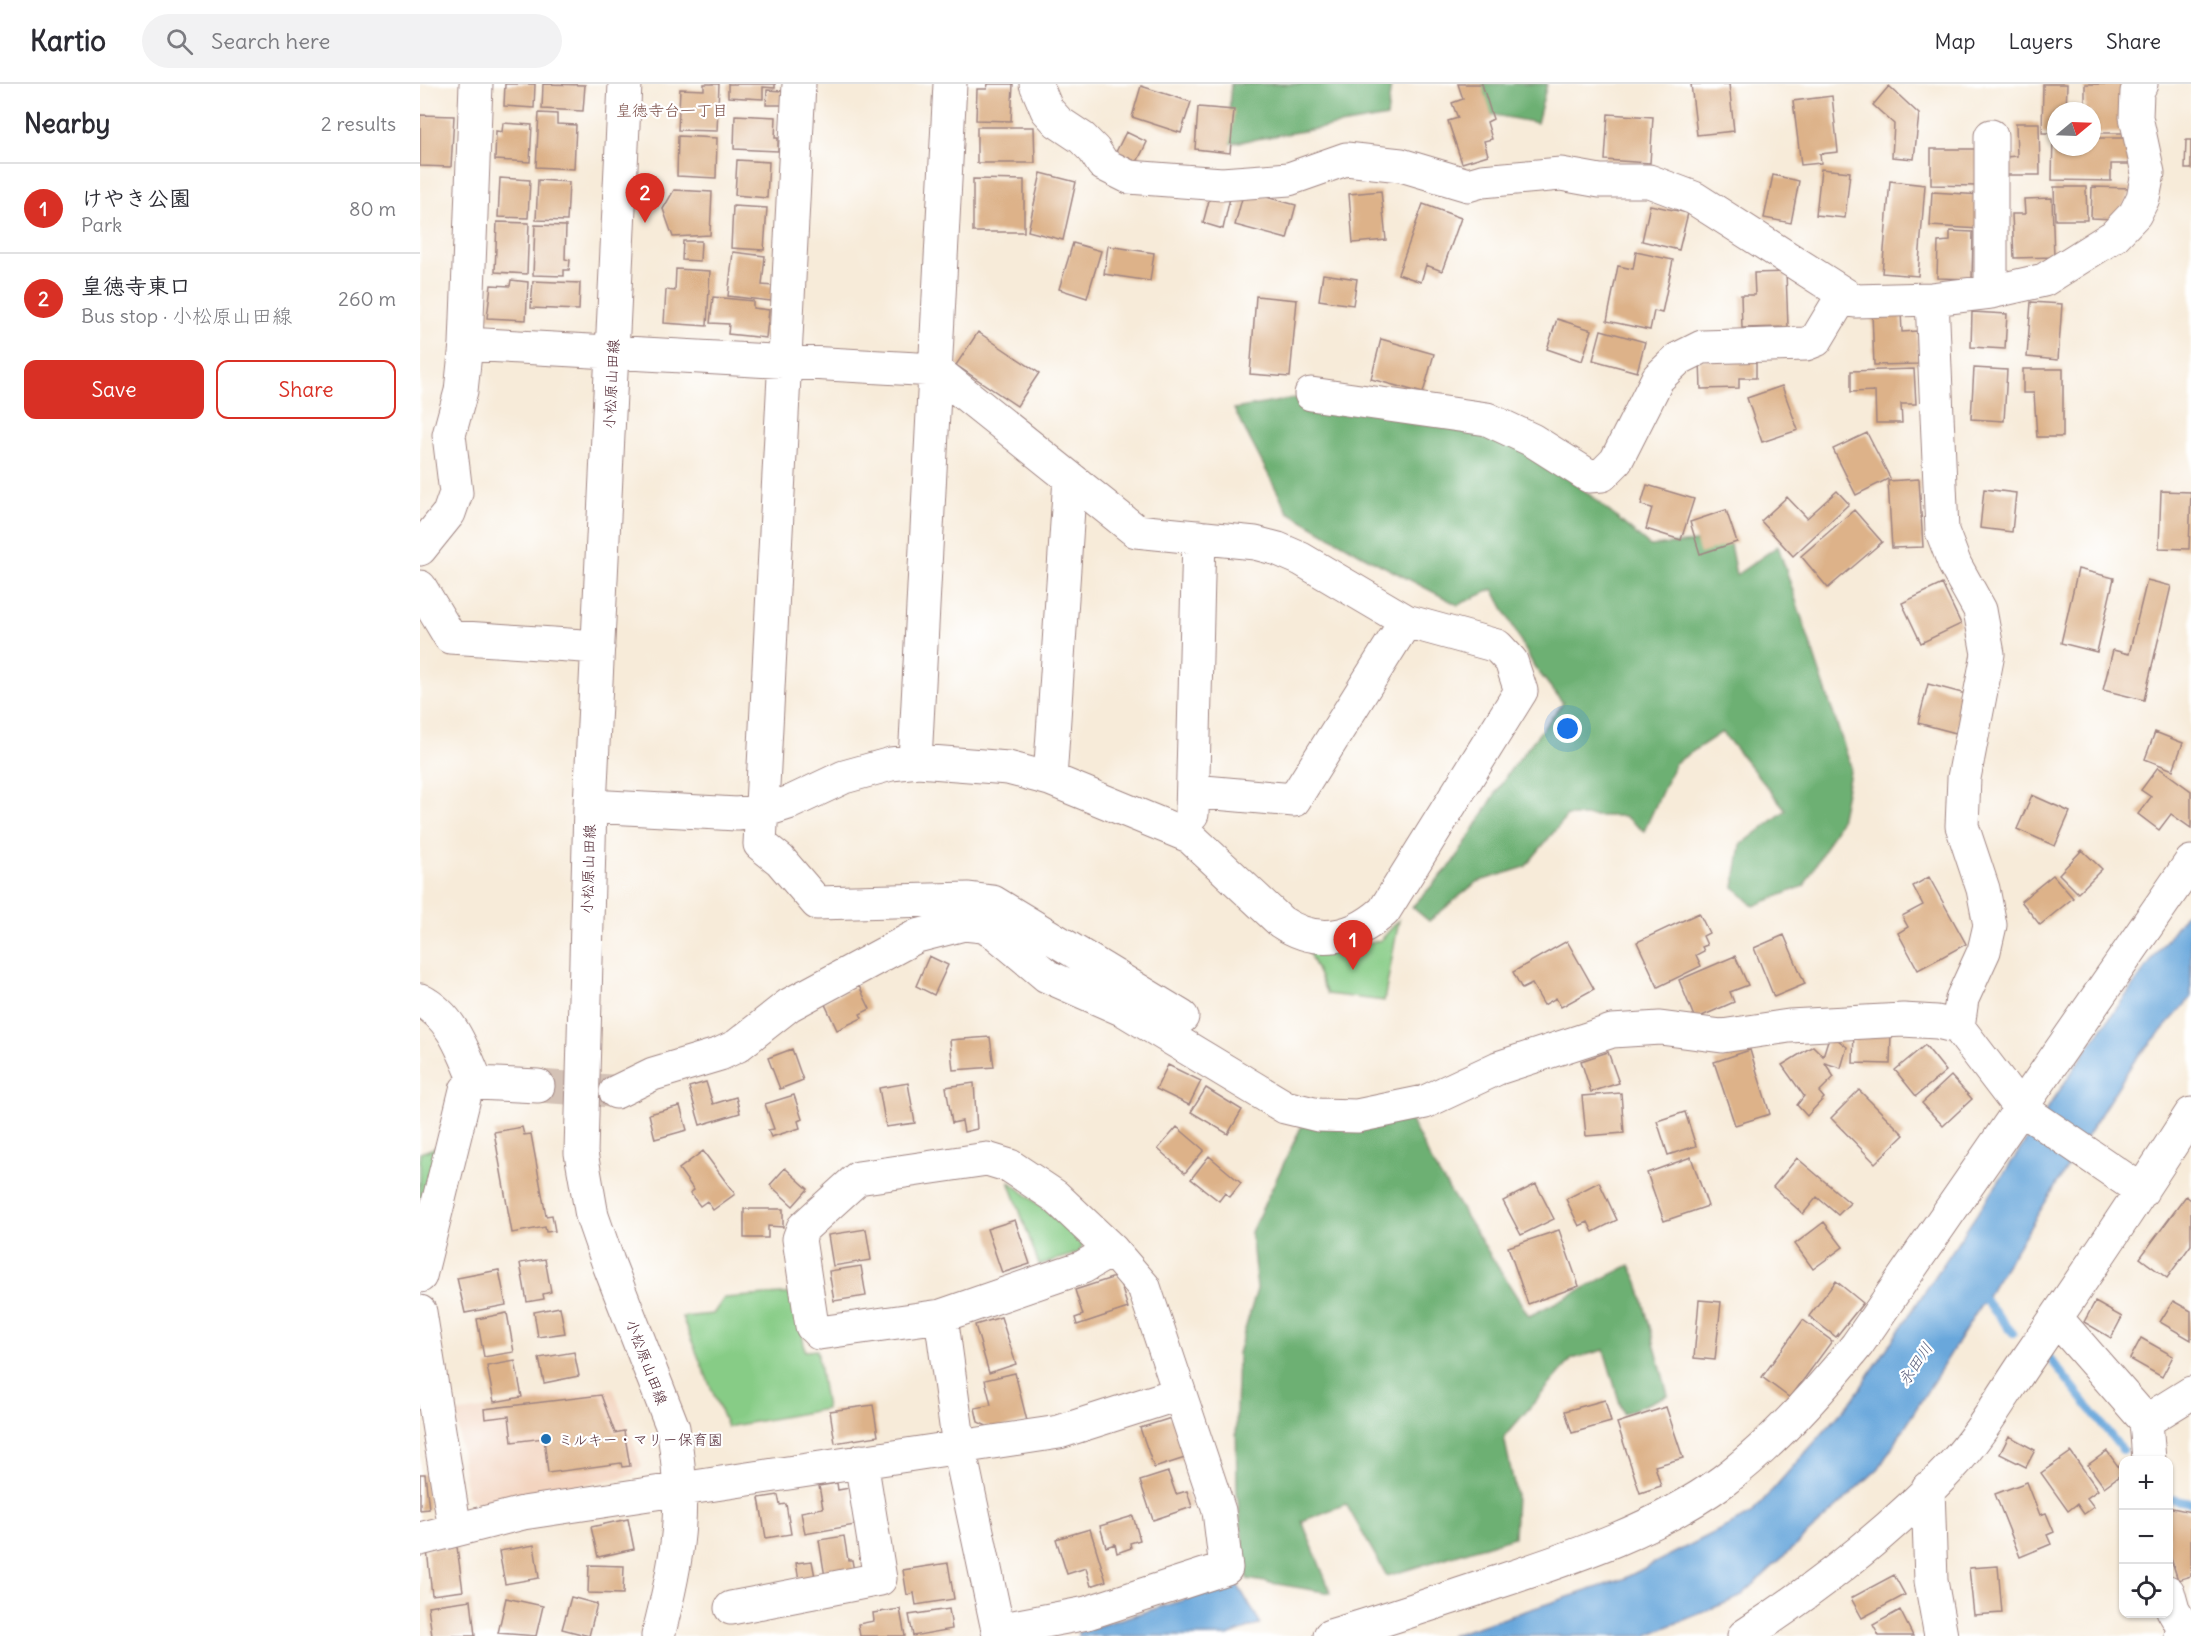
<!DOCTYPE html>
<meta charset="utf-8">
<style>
:root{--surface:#fff;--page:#f2f2f3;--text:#2b2b33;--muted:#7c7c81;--line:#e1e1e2;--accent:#d93025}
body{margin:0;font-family:Delius,"Klee One",sans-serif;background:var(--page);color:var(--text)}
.controls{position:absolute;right:18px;bottom:18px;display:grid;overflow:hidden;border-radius:12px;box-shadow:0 2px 4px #0004}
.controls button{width:54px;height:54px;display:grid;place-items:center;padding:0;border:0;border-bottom:2px solid var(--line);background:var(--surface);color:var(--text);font:30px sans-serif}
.compass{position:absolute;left:1627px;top:18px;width:54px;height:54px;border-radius:50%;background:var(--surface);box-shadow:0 2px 4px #0004;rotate:71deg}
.you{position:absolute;left:1148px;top:645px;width:21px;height:21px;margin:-15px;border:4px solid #fff;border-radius:50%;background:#1a73e8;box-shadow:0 0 0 9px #1a73e833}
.badge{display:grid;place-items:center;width:39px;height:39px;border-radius:50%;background:var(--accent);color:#fff;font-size:20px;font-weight:700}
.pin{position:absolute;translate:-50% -50px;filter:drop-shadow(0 2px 3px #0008)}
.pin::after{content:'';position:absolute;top:32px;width:21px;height:18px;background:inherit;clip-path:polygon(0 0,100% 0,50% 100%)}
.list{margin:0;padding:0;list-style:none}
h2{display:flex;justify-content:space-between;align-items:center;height:78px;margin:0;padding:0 24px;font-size:26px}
h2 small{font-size:20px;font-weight:400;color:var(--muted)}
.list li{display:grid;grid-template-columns:39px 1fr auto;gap:18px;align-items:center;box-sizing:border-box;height:90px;padding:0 24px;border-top:2px solid var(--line)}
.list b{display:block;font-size:22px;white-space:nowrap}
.list p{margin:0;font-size:20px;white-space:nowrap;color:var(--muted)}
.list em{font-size:20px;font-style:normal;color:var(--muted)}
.actions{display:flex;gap:12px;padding:18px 24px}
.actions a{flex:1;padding:14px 0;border:2px solid var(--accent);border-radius:12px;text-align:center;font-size:21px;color:var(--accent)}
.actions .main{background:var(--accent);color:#fff}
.icon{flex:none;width:33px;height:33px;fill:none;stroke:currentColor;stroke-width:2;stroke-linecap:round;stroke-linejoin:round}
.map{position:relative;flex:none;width:1771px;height:1552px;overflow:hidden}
header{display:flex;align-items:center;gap:36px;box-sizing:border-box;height:84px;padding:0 30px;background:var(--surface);border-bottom:2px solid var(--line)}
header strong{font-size:28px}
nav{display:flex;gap:33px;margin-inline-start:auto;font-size:21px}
.search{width:420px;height:54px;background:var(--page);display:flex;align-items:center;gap:15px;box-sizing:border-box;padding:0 21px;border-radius:33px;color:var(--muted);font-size:22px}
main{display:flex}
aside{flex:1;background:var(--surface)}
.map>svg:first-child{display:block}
</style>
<header>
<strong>Kartio</strong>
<div class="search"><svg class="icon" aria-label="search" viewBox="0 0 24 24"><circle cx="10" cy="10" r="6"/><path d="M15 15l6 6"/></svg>Search here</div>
<nav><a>Map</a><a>Layers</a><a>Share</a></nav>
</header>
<main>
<aside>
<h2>Nearby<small>2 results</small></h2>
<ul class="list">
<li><span class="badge">1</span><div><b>けやき公園</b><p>Park</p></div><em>80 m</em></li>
<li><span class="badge">2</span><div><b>皇徳寺東口</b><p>Bus stop · 小松原山田線</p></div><em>260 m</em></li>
</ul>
<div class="actions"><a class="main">Save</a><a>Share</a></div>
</aside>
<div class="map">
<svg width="1771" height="1552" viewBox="0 0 1771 1552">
<rect width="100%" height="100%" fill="#fff"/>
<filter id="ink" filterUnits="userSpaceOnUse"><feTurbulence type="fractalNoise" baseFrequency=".0167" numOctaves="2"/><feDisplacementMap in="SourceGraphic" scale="12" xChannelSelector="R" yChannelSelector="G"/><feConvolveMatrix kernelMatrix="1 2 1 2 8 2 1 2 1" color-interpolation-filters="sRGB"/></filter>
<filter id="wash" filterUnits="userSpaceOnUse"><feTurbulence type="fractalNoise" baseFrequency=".008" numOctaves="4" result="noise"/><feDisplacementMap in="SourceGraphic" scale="24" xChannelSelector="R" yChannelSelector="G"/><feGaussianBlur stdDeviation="1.35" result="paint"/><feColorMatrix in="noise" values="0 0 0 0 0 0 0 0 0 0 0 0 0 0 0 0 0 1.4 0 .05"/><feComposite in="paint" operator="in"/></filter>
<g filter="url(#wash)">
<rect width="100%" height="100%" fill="#f7ebd9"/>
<!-- built -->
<path fill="#f3d4bf" d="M193 1304 222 1382 213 1391 59 1421 47 1412 36 1329Z"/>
<!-- green -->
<path fill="#87cc86" stroke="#687658" stroke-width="1.5" d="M979 836 964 917 907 910 885 860H942L961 856Z
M17 1063 0 1126V1069Z
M589 1097 664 1157 659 1169 619 1181Z
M376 1209 385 1267 397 1266 406 1325 307 1343 262 1233 293 1230 304 1214Z"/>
<!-- forest -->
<path fill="#6db073" stroke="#5c684f" stroke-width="1.5" d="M811 0H971L967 33 807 60Z
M1048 0H1127L1117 39 1048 26Z
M900 310 1088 342 1230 462 1309 455 1316 491 1358 462 1431 683 1420 737 1384 802 1334 822 1314 803 1321 761 1366 726 1302 648 1255 679 1224 747 1204 732H1147L1105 783 1057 798 1009 837 992 823 1034 778 1088 689 1143 619 1114 582 1073 505 1038 521 944 472 868 428 814 325Z
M990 1035 1012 1079 1109 1232 1210 1181 1218 1198 1248 1311 1203 1330 1184 1266 1152 1275 1084 1353 1096 1410 1094 1453 967 1492 926 1420 882 1437 911 1509 827 1495 817 1409 816 1327 818 1269 837 1205 831 1148 883 1039Z"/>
<!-- water -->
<path fill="#69a7db" stroke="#5a6383" stroke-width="1.5" d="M1771 822V914L1712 980 1459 1384 1320 1513 1225 1552H1029L1203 1495 1331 1430 1433 1315 1670 961Z
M817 1500 841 1540 807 1552H659L658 1548Z"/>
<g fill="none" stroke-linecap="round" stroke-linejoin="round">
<!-- stream -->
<path stroke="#69a7db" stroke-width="8" d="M1558 1208 1593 1249
M1629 1273 1703 1367
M1751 1415 1771 1419"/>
</g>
<g id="blocks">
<!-- building -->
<path fill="#ddb289" d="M85 0H115L114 24 84 22Z
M123 0 165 1 163 27 122 25Z
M284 0H299L297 47 258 46 260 5 284 6Z
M308 0H355V4L343 3V15L308 13Z
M568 0H593L591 37 556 36 557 5H567Z
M1038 0H1062L1073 35 1067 38 1072 55 1064 57 1068 71 1042 79 1028 37 1038 34 1032 19 1043 15Z
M1271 0H1309L1314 47 1277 51Z
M1623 0H1647L1646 27H1636V49H1622Z
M1665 0H1704L1703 49H1672V27H1665Z
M721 2 771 18 761 49 712 33Z
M1469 2 1499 30 1494 75 1472 73 1474 40 1453 21Z
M347 6 362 7V21H346Z
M1412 12 1418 68 1400 70 1401 79 1381 81 1373 17Z
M778 23 814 26 810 69 775 65Z
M119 29 137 30V40L156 41 154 85 116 83Z
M1188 30 1233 33 1230 79 1185 76Z
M0 31 34 32 31 83 0 82Z
M315 31 356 33 355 54H358V67L314 65Z
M83 39 112 41 110 78 75 76 76 47 82 48Z
M1596 39H1619L1620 91H1585V73L1597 72Z
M557 43H614L615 79H557Z
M706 48 727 58 717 78 696 68Z
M258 52 297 54 296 94 257 92Z
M1633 53H1636V63H1672V54H1710V80H1691V97L1632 96Z
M1766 56H1771V85H1765Z
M1511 65H1558V102L1511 101Z
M317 76 349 78 347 114 315 111Z
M1401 85 1430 88 1425 134 1396 131Z
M621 89 656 98 643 156 608 147Z
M1353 91 1379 97 1371 139 1344 134Z
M80 94 110 96 108 134 78 133Z
M553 95 604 96V148H553Z
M118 96 149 98 147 137 116 136Z
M1470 97 1505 101 1498 192 1462 189Z
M1634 103H1666L1667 136H1635Z
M1672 103 1713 104 1696 135 1671 134Z
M254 106 292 108 290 151 253 153 243 125Z
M824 107 876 121 867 155 815 141Z
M961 107 966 156 933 159 929 110Z
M1512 108 1562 111 1560 145 1510 142Z
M791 109 810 114 803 145 783 139Z
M1632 114 1634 173 1594 174 1592 130H1605L1604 115Z
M1003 120 1041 134 1022 187 1006 181 1001 198 978 190Z
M1230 121 1268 129 1259 166 1222 157Z
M313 122 347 124 344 166 311 164Z
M77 138 109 139 107 190 75 188Z
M115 141 146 142 145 175 150 176 149 186H144V192L113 191Z
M1530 147 1553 148 1552 195 1517 194 1518 158 1530 157Z
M263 157H281L280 177 262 176Z
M653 159 681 167 667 214 639 205Z
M688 162 734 169 730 197 684 190Z
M313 168 345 172 342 201 353 202 351 217 308 212Z
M1216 168 1253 176 1242 229 1234 227 1230 246 1187 237 1198 182 1213 185Z
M256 185 290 187 287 242 244 239 246 206 255 207Z
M1366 188 1368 243 1322 244 1321 211H1335L1334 189Z
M903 190 937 195 933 221 899 216Z
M91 196 108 198 106 236 67 234 71 201 90 202Z
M113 197 160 199 159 226 111 224Z
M836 212 877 216 870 293 830 290Z
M293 213 333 217V224L349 226 346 254 308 250 309 240 290 239Z
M1611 218 1642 220 1638 276 1607 273Z
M1481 228 1482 248 1497 247 1498 280 1454 281 1452 229Z
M1552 228 1587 230 1585 265 1551 263Z
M1137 235 1172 246 1162 277 1127 265Z
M1181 246 1225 258 1217 288 1173 276Z
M558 248 619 289 597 322 536 281Z
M961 255 1014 270 1003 309 951 295Z
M1336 274V294H1319V304L1281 305 1280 276Z
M1554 284 1587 286 1584 337 1551 335Z
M1494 285 1496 320H1481L1482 339H1456L1455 307 1431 308V287Z
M1603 285H1643V353H1617L1614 309H1603Z
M1362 302 1378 346 1342 358 1327 314Z
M1447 349 1470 394 1436 411 1413 365Z
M1499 395 1503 463 1472 464 1468 397Z
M1227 401 1274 415 1261 456 1226 445 1232 424 1221 421Z
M1564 405 1596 409 1592 448 1560 444Z
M1417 407 1429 420 1373 472 1341 437 1367 413 1387 434Z
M1741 407 1771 408 1769 465 1739 464Z
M1306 426 1317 458 1280 470 1270 438Z
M1434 426 1462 458 1408 504 1381 472Z
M1658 485 1694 494 1677 568 1641 559Z
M1727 496 1751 502 1724 616 1683 606 1693 566 1709 570Z
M1522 500 1541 540 1501 559 1482 519Z
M1508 600 1546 610 1536 649 1498 639Z
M1735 648 1763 659 1753 686 1725 675Z
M1738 683 1771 707V744L1751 730 1739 746 1718 730 1731 713 1721 706Z
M1612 711 1650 728 1635 762 1597 745Z
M1662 766 1682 785 1658 809 1639 790Z
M1633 791 1653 814 1620 841 1601 817Z
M1509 793 1546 860 1498 886 1478 849 1488 843 1482 832 1503 821 1493 802Z
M1279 829 1289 849 1283 852 1287 861 1282 863 1284 867 1276 871 1281 882 1238 903 1217 858Z
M1364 851 1385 900 1354 913 1334 864Z
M1147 857 1174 905 1141 923 1136 914 1124 921 1112 900 1102 905 1093 888Z
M509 872 528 881 514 911 496 902Z
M1315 872 1328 901 1310 908 1314 918 1275 935 1259 896Z
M439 902 450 925 440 930 442 934 417 946 404 918Z
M1434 948 1471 949 1470 980 1433 979Z
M1410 950 1427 963 1421 984 1405 979 1414 993 1399 1008 1404 1014 1387 1032 1377 1021 1384 1012 1362 981 1393 962 1403 972Z
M570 953 574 983 533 986 530 956Z
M1505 961 1526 987 1496 1012 1475 986Z
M372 965 383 996 360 1005 348 974Z
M1330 966 1350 1030 1315 1041 1294 978Z
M1188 968 1199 999 1171 1008 1161 977Z
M748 981 781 997 769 1021 736 1005Z
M1531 992 1552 1015 1523 1042 1502 1019Z
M286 998 293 1020 316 1013 320 1029 280 1041 269 1003Z
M488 999 495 1039 466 1043 459 1004Z
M554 999 557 1045 544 1048 542 1037 532 1039 526 1003Z
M786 1004 822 1026 808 1050 771 1028Z
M1439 1006 1484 1051 1455 1079 1411 1034Z
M1201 1009 1204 1049 1166 1052 1162 1012Z
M374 1011 382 1035 378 1037 380 1044 351 1053 348 1046 354 1045 345 1020Z
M260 1022 267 1046 235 1055 229 1030Z
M1265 1028 1276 1062 1248 1071 1237 1037Z
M102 1043 104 1051 111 1050 126 1132 132 1131 135 1147 126 1148 125 1143 92 1149 74 1048Z
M757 1043 784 1066 765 1089 738 1065Z
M283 1067 315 1110 293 1126 287 1117 280 1122 270 1109 274 1106 259 1085Z
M789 1072 821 1099 810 1113 805 1109 799 1117 771 1095Z
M1271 1073 1288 1122 1244 1137 1227 1089Z
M1377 1074 1430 1119 1418 1131 1397 1113 1383 1130 1353 1103Z
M365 1084 388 1105 373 1122 350 1101Z
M1179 1098 1197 1136 1173 1148 1168 1138 1159 1142 1146 1115Z
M1116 1100 1134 1135 1101 1151 1083 1117Z
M1766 1112 1771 1116V1161L1747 1194 1720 1174Z
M324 1125H363V1143L348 1142V1154H324Z
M595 1136 610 1180 582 1189 567 1145Z
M1404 1138 1423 1163 1393 1185 1375 1160Z
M446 1145 451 1176 413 1182 408 1151Z
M1139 1146 1159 1202 1108 1220 1088 1163Z
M125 1175 131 1208 123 1210 124 1215 107 1218 100 1179Z
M441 1182 446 1212 414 1217 409 1187Z
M79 1186 86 1221 45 1229 37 1194Z
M698 1192 708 1224 657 1241 655 1234 663 1231 655 1206Z
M1416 1197 1443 1219 1416 1253 1389 1232Z
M1279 1216 1301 1218 1295 1276 1274 1274Z
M1753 1217 1771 1227V1256L1740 1238Z
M1675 1218 1702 1233 1691 1254 1664 1238Z
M140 1223 145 1249 118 1253 114 1228Z
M87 1229 94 1268 64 1273 57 1235Z
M581 1233 596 1280 569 1289 555 1241Z
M1383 1236 1412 1257 1370 1314 1342 1293Z
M1721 1254 1753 1272 1742 1293 1710 1275Z
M154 1268 159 1292 124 1299 119 1274Z
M95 1277 102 1313 74 1318 67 1282Z
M595 1289 607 1337 573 1345 558 1338 555 1324 571 1321 565 1296Z
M181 1311 195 1349 204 1347 210 1382 202 1383 201 1379 128 1389 124 1354 92 1358 89 1332 65 1335 64 1325Z
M1185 1316 1191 1338 1152 1349 1145 1327Z
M453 1321 458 1352 415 1359 410 1327Z
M1246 1323 1263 1374 1235 1382 1241 1402 1220 1409 1197 1339Z
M754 1333 768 1373 734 1384 720 1344Z
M1589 1352 1615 1366 1606 1383 1580 1370Z
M1687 1367 1703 1389 1684 1403 1668 1381Z
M1651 1368 1678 1406 1667 1414 1674 1423 1664 1430 1657 1420 1648 1427 1621 1389Z
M748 1388 756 1410 767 1407 772 1423 733 1436 720 1397Z
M0 1390H5L9 1425 0 1426Z
M1607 1398 1620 1431 1626 1429 1634 1448 1627 1451 1631 1460 1600 1473 1575 1410Z
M417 1399 418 1406 429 1404 435 1441 385 1450 381 1428 403 1424 399 1402Z
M358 1411 360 1421 366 1420 371 1450 346 1454 339 1414Z
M1748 1423 1771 1428V1492L1758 1496 1748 1465Z
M713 1432 720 1456 710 1459 711 1464 697 1469 695 1460 686 1463 680 1442Z
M208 1435 214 1465 178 1473 171 1443Z
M670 1445 686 1497 671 1502 666 1484 647 1490 636 1455Z
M424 1452 428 1476H432L434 1487 405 1493 399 1456Z
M114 1461 119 1494 85 1500 79 1467Z
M37 1463 43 1507 12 1511 7 1466Z
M392 1477 395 1493 379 1496 376 1479Z
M528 1479 534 1515 496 1521 494 1509 487 1511 483 1486Z
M169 1481 204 1482 203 1510 168 1509Z
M1578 1482 1582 1529 1554 1531 1549 1484Z
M1474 1491 1485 1511 1442 1534 1431 1514Z
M151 1513 177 1520 169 1552 142 1545Z
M86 1514 123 1522 116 1552 78 1549Z
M51 1516 55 1552H12L8 1522Z
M480 1525 485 1552H440L438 1540 454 1537 453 1529Z
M529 1525 532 1545 493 1552 489 1531Z
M1480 1526 1493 1552H1459L1453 1541Z"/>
</g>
</g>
<g filter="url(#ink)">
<use href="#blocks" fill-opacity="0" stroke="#a08582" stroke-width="1.5"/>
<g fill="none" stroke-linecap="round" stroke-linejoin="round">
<!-- minor-tunnel -->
<path stroke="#d4c2b6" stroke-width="33" stroke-dasharray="33 16" stroke-linecap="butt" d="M118 1002 191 1007"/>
<defs>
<path id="minor" d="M205 0 170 722 161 1069 172 1132 188 1178 253 1344C267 1423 258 1475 238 1552
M379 0 340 760 360 776 397 819 549 815 573 818 762 933
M616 0 627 26 638 38 662 54 674 66 683 80 709 93 802 100 869 95 926 75 981 81 1048 101 1062 97 1141 90 1180 97H1229L1274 114 1435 217 1512 215 1571 208 1624 196 1694 152 1715 130 1723 114 1728 89 1716 33 1717 8 1721 0
M1571 52V208
M1512 215 1522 447 1535 481 1560 526 1568 570 1544 694 1542 742 1563 805 1570 841 1564 867 1542 915 1538 943
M46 260 515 286 716 447 835 459 858 465 881 475 986 537 1077 562 1091 577 1101 607 964 827C933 855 897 862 861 838L769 752 630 695 588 684 498 677 471 680 424 693 371 718 343 727 317 730 170 722
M891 310 1067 335 1112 356 1169 392 1182 391 1196 377 1238 294 1258 275 1282 263 1386 260 1396 256 1423 211
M0 465 29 429 36 409 29 351 41 307 46 260 56 0
M0 503 30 553 178 563
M495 677 530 0
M630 695 650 394
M773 707 874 716 986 537
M772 730 779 453
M0 916C33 933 43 967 57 999
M196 1008 233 990 300 970 317 962 369 921 497 852 544 840 563 842 577 850 627 892 706 927 865 1023 898 1031 937 1032 1005 1018 1078 984 1192 947 1240 944 1302 952 1369 942 1483 936 1517 938 1538 943 1599 1023 1722 1107
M0 1192 46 1006 57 999 118 1002
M0 1228 35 1446
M521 1232 539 1363 578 1546 667 1529 806 1484 799 1427 724 1203 692 1166 635 1112 590 1082 567 1075 438 1094 383 1144 379 1155 392 1242 399 1249 521 1232 663 1183 692 1166
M1636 1234 1726 1337 1729 1376
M1726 1337 1771 1309
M1508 1404 1511 1497 1521 1552
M0 1455 103 1429 639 1348 758 1310
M1748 1508 1753 1526 1768 1552
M311 1524 460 1495 441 1377
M910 1552C962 1537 1014 1519 1066 1502 1147 1475 1233 1448 1303 1397 1351 1361 1400 1307 1437 1261L1771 778
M1324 1552C1399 1503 1469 1449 1531 1383 1560 1352 1583 1311 1607 1276 1663 1195 1718 1113 1771 1030"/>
<path id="major" d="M1761 1552 1771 1545"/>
</defs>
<!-- minor casing -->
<use href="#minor" stroke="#a08582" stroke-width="35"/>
<!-- major casing -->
<use href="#major" stroke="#a08582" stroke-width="35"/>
<!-- minor -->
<use href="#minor" stroke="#fff" stroke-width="33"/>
<!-- major -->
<use href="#major" stroke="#fff" stroke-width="33"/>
</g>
</g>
<!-- markers -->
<circle fill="#1f6fb2" stroke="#fff" stroke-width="2" cx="126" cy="1355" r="6"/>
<g text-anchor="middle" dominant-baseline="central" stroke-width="4.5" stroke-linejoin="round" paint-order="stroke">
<!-- street labels -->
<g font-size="15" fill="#4a1f2b" stroke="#fff">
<text transform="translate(191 300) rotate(-87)">小松原山田線</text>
<text transform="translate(168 785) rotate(-88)">小松原山田線</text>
<text transform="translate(227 1278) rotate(69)">小松原山田線</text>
</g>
<!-- poi labels -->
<g font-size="15" fill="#4a1f2b" stroke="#fff" text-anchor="start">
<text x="138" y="1355">ミルキー・マリー保育園</text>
</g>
<!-- neighbourhood labels -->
<g font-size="16" fill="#7d524c" stroke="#fff">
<text x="252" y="26">皇徳寺台一丁目</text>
</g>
<!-- water labels -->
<g font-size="16" font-style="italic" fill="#585c7a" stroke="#fff">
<text transform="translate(1495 1280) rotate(-56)">永田川</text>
</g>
</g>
</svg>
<div class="controls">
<button>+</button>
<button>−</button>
<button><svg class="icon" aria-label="locate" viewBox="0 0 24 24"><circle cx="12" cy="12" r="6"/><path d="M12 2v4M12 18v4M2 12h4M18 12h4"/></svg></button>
</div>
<svg class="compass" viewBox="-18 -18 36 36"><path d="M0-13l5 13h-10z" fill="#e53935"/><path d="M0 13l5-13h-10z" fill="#7c7c81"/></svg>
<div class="you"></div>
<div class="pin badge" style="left:933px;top:886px">1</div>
<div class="pin badge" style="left:225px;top:139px">2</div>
</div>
</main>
